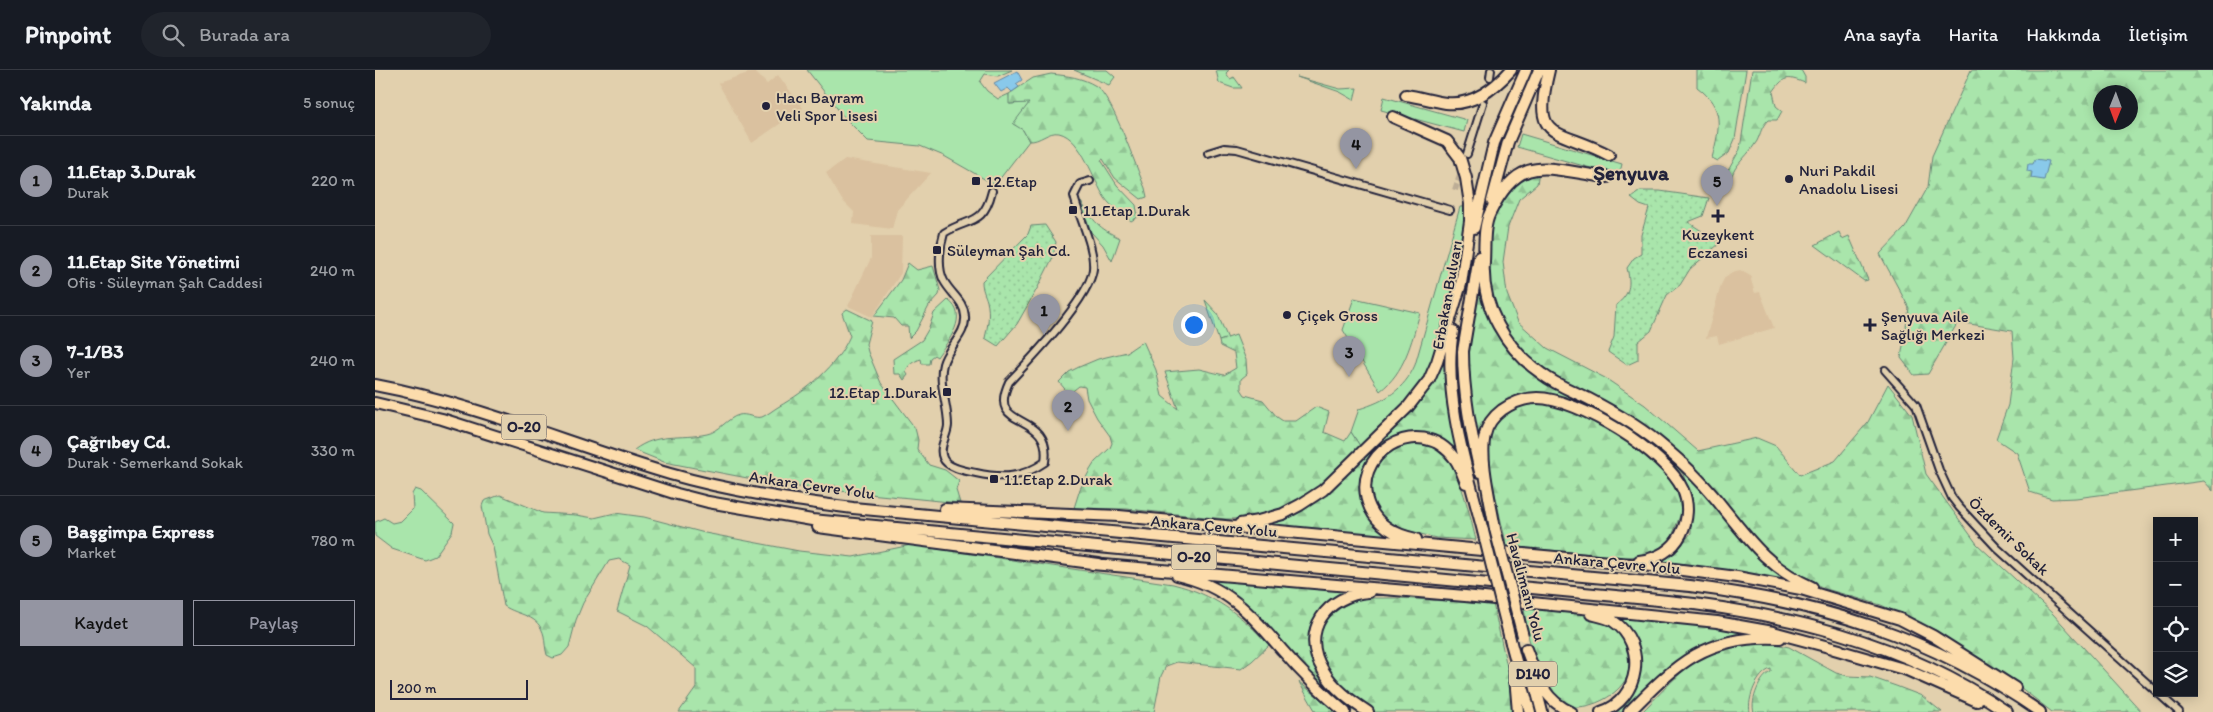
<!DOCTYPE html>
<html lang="tr">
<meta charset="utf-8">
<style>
:root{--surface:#171b24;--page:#20242c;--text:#f1f3f6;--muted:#9ea1a6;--line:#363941;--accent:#9495a2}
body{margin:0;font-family:Itim,sans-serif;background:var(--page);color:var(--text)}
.controls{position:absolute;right:15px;bottom:15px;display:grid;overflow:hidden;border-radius:0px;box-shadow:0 2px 12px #0003}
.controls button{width:45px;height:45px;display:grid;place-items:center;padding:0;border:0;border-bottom:1px solid var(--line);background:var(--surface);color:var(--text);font:25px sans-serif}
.compass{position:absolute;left:1718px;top:15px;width:45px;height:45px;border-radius:50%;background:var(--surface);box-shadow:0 2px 12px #0003;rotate:181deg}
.scale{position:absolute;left:15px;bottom:12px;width:138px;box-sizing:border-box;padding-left:5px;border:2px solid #22223b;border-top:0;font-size:14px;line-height:18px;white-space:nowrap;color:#22223b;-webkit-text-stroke:4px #e2d0ad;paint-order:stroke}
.you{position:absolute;left:818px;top:254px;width:18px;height:18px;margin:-12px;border:4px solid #fff;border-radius:50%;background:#1a73e8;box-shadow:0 0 0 8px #1a73e833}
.badge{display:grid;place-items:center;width:32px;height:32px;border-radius:50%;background:var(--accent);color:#111;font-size:16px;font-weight:700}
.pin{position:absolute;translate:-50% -41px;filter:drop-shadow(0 1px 2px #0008)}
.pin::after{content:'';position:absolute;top:26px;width:18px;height:15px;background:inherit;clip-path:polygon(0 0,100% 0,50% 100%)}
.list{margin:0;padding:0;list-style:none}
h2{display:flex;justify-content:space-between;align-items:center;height:65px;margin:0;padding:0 20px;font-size:21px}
h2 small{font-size:16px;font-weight:400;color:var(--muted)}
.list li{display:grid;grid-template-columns:32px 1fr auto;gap:15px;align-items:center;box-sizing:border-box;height:90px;padding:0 20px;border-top:1px solid var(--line)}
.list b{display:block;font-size:19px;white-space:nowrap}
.list p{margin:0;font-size:16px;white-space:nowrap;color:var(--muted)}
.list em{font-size:16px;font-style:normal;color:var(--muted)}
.actions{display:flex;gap:10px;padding:15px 20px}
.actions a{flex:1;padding:11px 0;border:1px solid var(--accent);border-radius:0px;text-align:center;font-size:18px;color:var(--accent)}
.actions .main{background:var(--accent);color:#111}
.icon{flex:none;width:28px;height:28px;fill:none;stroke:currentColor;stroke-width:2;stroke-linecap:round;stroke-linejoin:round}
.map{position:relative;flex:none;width:1838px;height:642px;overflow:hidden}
header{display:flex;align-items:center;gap:30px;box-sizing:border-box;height:70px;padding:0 25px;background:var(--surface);border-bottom:1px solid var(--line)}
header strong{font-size:24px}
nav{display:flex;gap:28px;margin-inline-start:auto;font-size:18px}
.search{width:350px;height:45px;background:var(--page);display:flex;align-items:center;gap:12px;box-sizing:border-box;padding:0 18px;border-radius:28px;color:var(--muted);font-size:19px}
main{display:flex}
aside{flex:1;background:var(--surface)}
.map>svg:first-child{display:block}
</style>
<header>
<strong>Pinpoint</strong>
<div class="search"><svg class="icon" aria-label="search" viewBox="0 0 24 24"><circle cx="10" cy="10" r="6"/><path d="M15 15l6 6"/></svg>Burada ara</div>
<nav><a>Ana sayfa</a><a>Harita</a><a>Hakkında</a><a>İletişim</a></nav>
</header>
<main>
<aside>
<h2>Yakında<small>5 sonuç</small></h2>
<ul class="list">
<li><span class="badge">1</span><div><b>11.Etap 3.Durak</b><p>Durak</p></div><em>220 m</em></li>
<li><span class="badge">2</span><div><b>11.Etap Site Yönetimi</b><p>Ofis · Süleyman Şah Caddesi</p></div><em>240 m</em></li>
<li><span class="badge">3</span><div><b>7-1/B3</b><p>Yer</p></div><em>240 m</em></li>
<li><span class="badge">4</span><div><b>Çağrıbey Cd.</b><p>Durak · Semerkand Sokak</p></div><em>330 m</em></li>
<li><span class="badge">5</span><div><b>Başgimpa Express</b><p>Market</p></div><em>780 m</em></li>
</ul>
<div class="actions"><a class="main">Kaydet</a><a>Paylaş</a></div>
</aside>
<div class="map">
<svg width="1838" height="642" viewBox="0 0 1838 642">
<defs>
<pattern id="forest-firs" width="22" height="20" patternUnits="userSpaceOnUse" patternTransform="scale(1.25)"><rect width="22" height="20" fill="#a9e5ab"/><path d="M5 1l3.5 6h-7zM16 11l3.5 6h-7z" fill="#91c494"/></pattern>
<pattern id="park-dots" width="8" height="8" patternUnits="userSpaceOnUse" patternTransform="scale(1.25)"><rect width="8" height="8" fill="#a9e5ab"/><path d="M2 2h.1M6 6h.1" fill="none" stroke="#91c494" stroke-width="1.8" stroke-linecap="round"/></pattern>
</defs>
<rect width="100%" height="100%" fill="#e2d0ad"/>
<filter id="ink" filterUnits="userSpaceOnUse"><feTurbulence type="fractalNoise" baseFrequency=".02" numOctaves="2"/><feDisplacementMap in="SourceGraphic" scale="10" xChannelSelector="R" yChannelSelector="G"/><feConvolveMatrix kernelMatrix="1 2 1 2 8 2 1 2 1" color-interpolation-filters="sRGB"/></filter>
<g filter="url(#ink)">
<!-- built -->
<path fill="#dac19f" d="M379 1 392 14 403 5 428 38 377 73 343 13Z
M470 89 556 103 522 140 517 159 478 154 479 142 467 130 451 103Z
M496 166H527L526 203 497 247 473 236 496 188Z
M1365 200 1377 207 1376 210 1380 223 1385 222 1399 258 1344 274 1342 266 1331 268 1346 215 1350 207 1357 202Z"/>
<!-- green -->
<path fill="#a9e5ab" stroke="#668473" d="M432 0H637L623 6 610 4 605 12 612 21 623 29 634 24 635 34 654 32 648 60 654 71 620 115 569 86 545 76 493 71 469 47Z
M699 0H732L740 7 734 15Z
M922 7 965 19 982 18 979 30 965 22Z
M1009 27 1092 50 1089 62 1006 40Z
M1146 64 1247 94 1244 106 1142 77Z
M1089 130 1090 153 1067 270 1052 304 1036 325 985 376 976 362 984 339C1010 331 1029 320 1040 295L1085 137H1087Z
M706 132C719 151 723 158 745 168L737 191 728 175 716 162Z
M979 228 1045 243C1036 273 1030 302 1005 321L968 260Z
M830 230 842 243 853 269 844 271Z
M40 419 46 421 79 453 77 462 60 486 50 490 17 479 0 466V452L9 448 17 453 26 451 38 439 37 424Z"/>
<!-- forest -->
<path fill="url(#forest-firs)" stroke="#668473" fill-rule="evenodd" d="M841 0H854L851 3 855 9 859 7 867 18H858L844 13Z
M1322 0H1371L1360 69 1354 83 1343 91 1337 88C1345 57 1350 38 1322 17Z
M1377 0H1426L1430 7V13C1412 6 1409 6 1398 22L1401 36 1407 41 1402 50H1393C1386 57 1386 63 1382 71 1376 81 1368 88 1362 96 1356 104 1357 111 1348 116L1343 112 1354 99 1365 79Z
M1596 0H1838V421L1829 411 1701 428 1677 429 1655 422 1642 383 1621 369 1633 335 1639 288 1637 261 1583 252 1553 304 1539 305 1526 288 1534 238 1505 184 1530 158 1553 117 1557 86ZM1726 22H1756V52H1726Z
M676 4C693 6 706 7 721 16 737 26 761 97 770 118L772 127 766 129 740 108 728 89 726 90 742 115 761 135 763 147 756 151C748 144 736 137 730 128 719 112 707 68 684 63 673 61 665 72 654 71L648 60 638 54 654 33 634 34V24L658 8Z
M1164 101 1162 114 1144 129 1133 157 1128 192 1132 224 1143 252 1172 278 1230 308 1270 335 1323 381 1382 368 1401 376 1425 405 1460 391 1493 352 1513 314 1537 345 1551 404 1602 474 1678 544 1767 642H1677L1627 603 1560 560 1506 535 1451 519 1410 499 1379 471 1345 426 1309 387 1275 360 1171 302 1145 281 1130 261 1114 229 1113 161 1123 134 1134 115Z
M1464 162 1467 169 1474 166 1493 210 1489 211 1440 175Z
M533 193 542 200 558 196 565 220 564 225 554 236 541 261 534 268 533 256H526L519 248 499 246 526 210Z
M1101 211H1105L1125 265 1149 296 1247 350 1309 398 1387 491 1414 510 1411 514 1283 495 1284 489 1300 483 1316 463 1317 431 1308 404 1263 368 1200 332 1149 325 1130 331 1115 348 1107 367 1101 366 1095 332 1093 300Z
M573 230C595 246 573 271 562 287L559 285 555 288 554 294H547L546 289C539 291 532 295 531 302L533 305 529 310 525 304H519L518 289 547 270 554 258 559 243Z
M472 239 497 251 491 274 493 282 506 313 540 358 543 370 542 379 554 395 570 400 584 411 581 420 585 433 414 416 289 392 259 380C283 362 304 370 332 364 344 362 352 348 364 345 371 343 380 349 387 347 392 345 398 340 403 337 433 320 461 297 475 266L467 243Z
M861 265 871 290 872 304 866 309V319L870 325 888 330 902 347 908 351H921L941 337 954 342 949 362 970 371 976 362 985 376C971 390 958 405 943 418 920 436 880 450 851 449L752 439 699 438 705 419 715 400 720 392 735 378 737 373 735 366 722 348 712 329 710 317 704 316 694 324 684 312 694 302 704 297 723 289 752 282 768 271 781 300 787 326 803 339 790 302 824 299 849 305 861 298 859 283 845 276 844 271Z
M1071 283 1083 380 1079 382 1052 365 1027 364 1015 369 993 392 985 411 990 443 1009 461 1018 464V468L888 457V453L908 448 1030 346C1048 326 1061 307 1071 283Z
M1155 333 1182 335 1202 343 1237 361 1260 377 1295 408 1304 423 1306 443 1296 469 1283 481 1269 486 1250 487 1132 476C1127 457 1123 438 1119 419 1111 378 1105 345 1155 333Z
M1035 374C1042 375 1052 374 1058 376 1083 386 1095 447 1101 470L1061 468 1023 458 1005 444 995 427 999 398 1011 381Z
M125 425 168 443 201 445 219 448 240 443 269 447 330 463 424 481 478 487 536 475 798 514C838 524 867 545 894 575L877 591 866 599 802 592 791 596 786 606 779 642H304L321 618V598L272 556 242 541 255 495 244 489 234 491 208 533 201 550 194 577 187 585 178 588 172 585C170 578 170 572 169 566 164 544 144 546 129 536L118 477 112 464 107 436 109 431Z
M832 506 967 519V525L943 547 937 586 986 642C947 642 885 521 832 510Z
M976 528H1023L1118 534 1140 633 1138 642H1000L965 615 948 594 944 578 945 563 951 545Z
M1149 536C1173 539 1217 541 1237 556 1282 590 1241 642 1190 637 1187 636 1182 634 1180 632 1177 629 1175 622 1173 618 1159 591 1151 566 1149 536Z
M1233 542 1370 558V564C1319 569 1280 605 1249 642H1233L1265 596Z
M1399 570 1400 574 1414 577 1461 603 1473 606 1495 607 1521 616 1547 626 1567 642H1379C1375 631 1385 606 1396 602V599C1382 603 1372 629 1375 642H1267C1291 618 1317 585 1352 577 1367 573 1384 572 1399 570Z
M924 612 962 642H941Z"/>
<!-- park -->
<path fill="url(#park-dots)" stroke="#668473" d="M1265 121H1285L1334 128 1328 146 1313 152 1345 173 1315 199 1305 215 1292 225 1276 261 1263 272V290L1252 295 1233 282 1239 267 1241 235C1255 224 1256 215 1252 198L1259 188 1266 184V165L1274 138 1265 135 1256 128Z
M670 155 681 172 678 187 663 217 642 254 623 276 610 268C613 255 615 244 612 231 610 224 607 220 607 211L653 164 656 156Z"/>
<!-- water -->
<path fill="#89c9ea" stroke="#6086a4" d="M642 1 647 10 641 14 644 17 637 22 633 18 626 22 619 13Z
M1660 89 1674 91 1669 110 1656 108 1657 102 1652 101 1653 94H1658Z"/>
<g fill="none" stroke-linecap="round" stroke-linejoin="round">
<!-- minor-tunnel -->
<path stroke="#bcad96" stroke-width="6" stroke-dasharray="6 3" stroke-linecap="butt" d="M1080 120 1088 97"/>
<defs>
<path id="minor" d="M1115 7 1116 0
M833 83 849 78 862 79 1075 140
M1092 84 1108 33
M617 121C608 157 594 147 569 163 565 176 562 198 569 211 576 224 589 231 590 246 592 264 572 278 568 294 563 313 573 335 573 355 573 365 563 377 568 388 572 398 591 401 601 403 628 409 647 408 670 392 678 338 610 363 634 312 655 290 715 228 718 199 720 177 704 148 699 126L705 114 715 111
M1510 300 1541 335 1564 400 1577 428 1584 437 1622 478 1782 622
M1783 623 1804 642"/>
<path id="highway" d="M1174 0C1156 73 1180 57 1234 85
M1031 25C1045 27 1057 31 1071 33 1097 36 1120 18 1136 0
M1232 107C1175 101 1146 79 1115 143 1108 157 1110 176 1109 192 1106 237 1131 279 1167 304 1181 315 1198 321 1214 329 1241 343 1267 358 1290 378 1308 393 1326 411 1341 429 1371 466 1392 498 1437 517
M1117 131 1133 72 1164 0
M1099 158 1119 73 1151 0
M1104 187 1088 281C1088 323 1096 362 1105 402
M1078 261C1067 324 1092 400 1108 461
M0 315C101 334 196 375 295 404 354 421 416 430 478 438L1315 516C1446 533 1555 565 1665 642
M0 333 67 349 302 424 333 432 437 450 1283 530C1407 542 1528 571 1632 642
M570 439 744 446 1276 496 1362 507 1426 519 1525 549 1558 566 1640 618
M865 454 883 451 908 444 925 435 948 420 1033 337 1054 310 1062 292 1086 214 1095 151V134L1091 108 1085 88 1072 71 1018 47
M443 457 724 494
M1120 459C1116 434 1104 388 1110 365 1112 355 1119 346 1127 340 1137 333 1149 328 1162 328 1203 328 1291 382 1308 420 1314 434 1313 450 1306 464 1298 480 1282 489 1264 491
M1041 469C1021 465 1004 457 995 438 971 385 1045 340 1080 389 1085 396 1088 405 1091 413
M717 494 1090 526 1342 552 1398 562 1465 580
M802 505C852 516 875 543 907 580 926 602 947 623 970 642
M1216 544C1223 546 1231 547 1238 551 1273 574 1265 630 1226 642
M1136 573 1155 642
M1151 579C1161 605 1168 630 1196 642
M1459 579 1532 600 1602 631
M1140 607 1143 642
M1159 611 1167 642
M993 642C976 631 958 618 948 600 924 561 952 525 994 522
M1254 642C1302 593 1333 564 1405 568"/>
</defs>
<!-- minor casing -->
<use href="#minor" stroke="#22223b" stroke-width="10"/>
<!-- highway casing -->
<use href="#highway" stroke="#22223b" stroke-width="14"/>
<!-- minor -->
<use href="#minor" stroke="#e2d0ad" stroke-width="6"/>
<!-- highway -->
<use href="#highway" stroke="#fcdcac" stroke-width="10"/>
<defs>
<path id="highway-bridge" d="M1120 459 1148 566
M1108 461 1136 573"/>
</defs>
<!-- highway-bridge casing -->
<use href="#highway-bridge" stroke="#22223b" stroke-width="14" stroke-linecap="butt"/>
<!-- highway-bridge -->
<use href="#highway-bridge" stroke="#fcdcac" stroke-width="10"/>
</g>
</g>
<!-- markers -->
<g fill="#22223b" stroke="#e2d0ad" stroke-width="2">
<circle cx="391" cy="36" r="5"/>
<circle cx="1414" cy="109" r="5"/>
<rect x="596" y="106" width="10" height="10" rx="2.5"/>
<rect x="693" y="135" width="10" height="10" rx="2.5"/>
<path d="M1340.5 138.5h5v5h5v5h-5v5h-5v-5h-5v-5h5z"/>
<rect x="557" y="175" width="10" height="10" rx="2.5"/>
<circle cx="912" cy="245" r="5"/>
<path d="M1492.5 247.5h5v5h5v5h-5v5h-5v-5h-5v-5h5z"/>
<rect x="567" y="317" width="10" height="10" rx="2.5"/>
<rect x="614" y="404" width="10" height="10" rx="2.5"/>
</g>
<g text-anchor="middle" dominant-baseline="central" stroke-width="4" stroke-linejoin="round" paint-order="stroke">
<!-- shield labels -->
<g fill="#e2d0ad" stroke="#5c565d" stroke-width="1">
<rect x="126.5" y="344.5" width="45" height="25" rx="4"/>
<rect x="796.5" y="474.5" width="45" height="25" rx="4"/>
<rect x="1134" y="591.5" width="48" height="25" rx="4"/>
</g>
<g font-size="15" font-weight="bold" fill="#22223b">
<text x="149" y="357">O-20</text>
<text x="819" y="487">O-20</text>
<text x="1158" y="604">D140</text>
</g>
<!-- poi labels -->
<g font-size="16" fill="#22223b" stroke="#e2d0ad" text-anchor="start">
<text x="401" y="27">Hacı Bayram<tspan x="401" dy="18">Veli Spor Lisesi</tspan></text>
<text x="1424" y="100">Nuri Pakdil<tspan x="1424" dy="18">Anadolu Lisesi</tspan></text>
<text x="611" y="111">12.Etap</text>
<text x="708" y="140">11.Etap 1.Durak</text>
<text x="1343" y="164" text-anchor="middle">Kuzeykent<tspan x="1343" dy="18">Eczanesi</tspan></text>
<text x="572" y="180">Süleyman Şah Cd.</text>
<text x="922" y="245">Çiçek Gross</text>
<text x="1506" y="246">Şenyuva Aile<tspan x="1506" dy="18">Sağlığı Merkezi</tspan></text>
<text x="562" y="322" text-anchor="end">12.Etap 1.Durak</text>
<text x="629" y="409">11.Etap 2.Durak</text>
</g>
<!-- street labels -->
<g font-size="16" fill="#22223b" stroke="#e2d0ad">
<text transform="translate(1072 225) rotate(-80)">Erbakan Bulvarı</text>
<text transform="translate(437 415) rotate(8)">Ankara Çevre Yolu</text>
<text transform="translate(839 456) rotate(5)">Ankara Çevre Yolu</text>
<text transform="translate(1634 466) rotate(44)">Özdemir Sokak</text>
<text transform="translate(1242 493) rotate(5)">Ankara Çevre Yolu</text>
<text transform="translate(1151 517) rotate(75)">Havalimanı Yolu</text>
</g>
<!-- district labels -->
<g font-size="21" font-weight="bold" fill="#22223b" stroke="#e2d0ad">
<text x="1256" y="102">Şenyuva</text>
</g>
</g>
</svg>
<div class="controls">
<button>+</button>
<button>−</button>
<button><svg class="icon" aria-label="locate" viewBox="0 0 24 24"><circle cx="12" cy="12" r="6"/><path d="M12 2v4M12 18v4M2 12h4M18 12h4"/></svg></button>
<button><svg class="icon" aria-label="layers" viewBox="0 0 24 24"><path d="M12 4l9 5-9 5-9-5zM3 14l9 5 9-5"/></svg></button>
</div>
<svg class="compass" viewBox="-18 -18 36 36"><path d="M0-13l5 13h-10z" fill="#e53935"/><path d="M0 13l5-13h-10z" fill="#9ea1a6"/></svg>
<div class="scale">200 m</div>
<div class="you"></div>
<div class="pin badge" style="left:669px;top:265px">1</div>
<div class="pin badge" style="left:693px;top:361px">2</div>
<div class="pin badge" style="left:974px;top:307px">3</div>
<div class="pin badge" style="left:981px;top:99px">4</div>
<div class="pin badge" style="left:1342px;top:136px">5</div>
</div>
</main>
